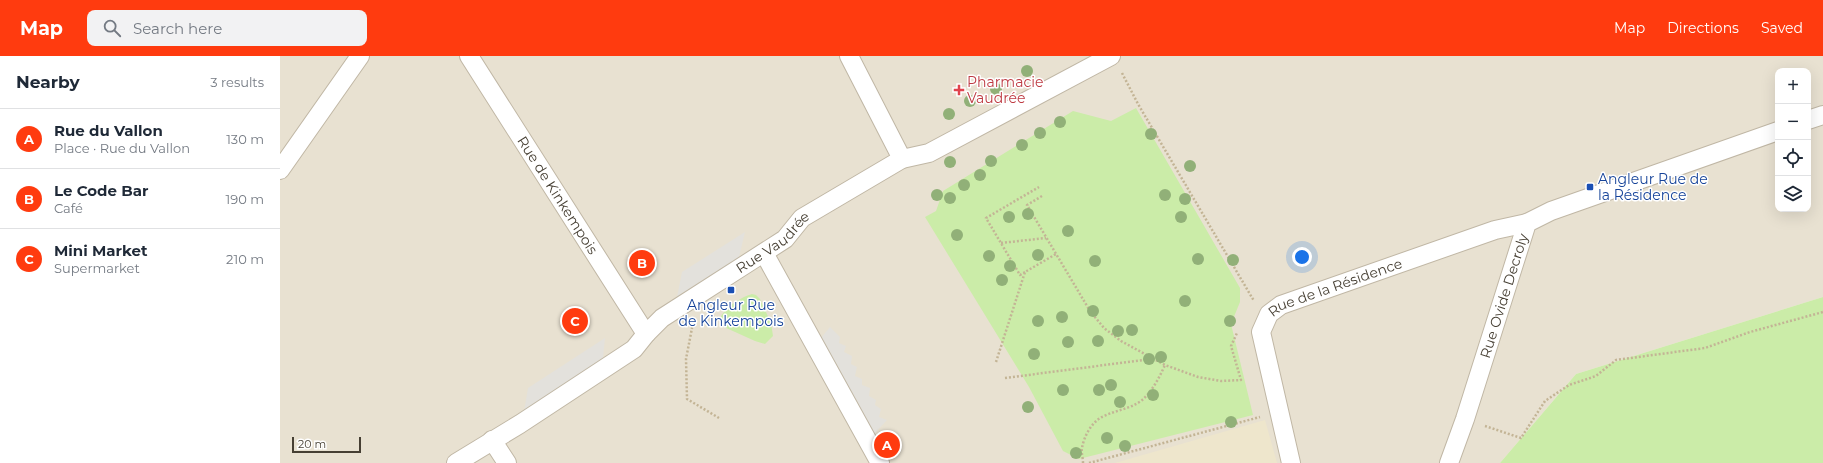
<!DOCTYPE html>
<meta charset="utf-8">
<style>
:root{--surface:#fff;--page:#f2f2f3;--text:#1f2937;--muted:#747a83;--line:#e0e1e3;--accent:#ff3b0f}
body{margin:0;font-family:Montserrat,sans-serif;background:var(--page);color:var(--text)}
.controls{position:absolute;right:12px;top:12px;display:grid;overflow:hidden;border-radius:8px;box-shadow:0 4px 16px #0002}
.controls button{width:36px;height:36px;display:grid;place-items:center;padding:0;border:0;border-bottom:1px solid var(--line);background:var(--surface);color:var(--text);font:20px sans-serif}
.scale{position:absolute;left:12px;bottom:10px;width:69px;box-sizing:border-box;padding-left:4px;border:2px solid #463f33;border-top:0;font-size:11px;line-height:14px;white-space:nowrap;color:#463f33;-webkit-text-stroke:3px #fff;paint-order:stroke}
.you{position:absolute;left:1022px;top:201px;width:14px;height:14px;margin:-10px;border:3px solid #fff;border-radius:50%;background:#1a73e8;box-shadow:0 0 0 6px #1a73e833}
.badge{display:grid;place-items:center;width:26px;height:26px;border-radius:50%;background:var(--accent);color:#fff;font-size:13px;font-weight:700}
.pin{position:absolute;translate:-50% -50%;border:2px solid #fff;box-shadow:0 1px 4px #0006}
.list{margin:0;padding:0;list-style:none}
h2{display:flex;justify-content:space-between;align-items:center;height:52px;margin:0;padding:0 16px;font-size:17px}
h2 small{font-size:13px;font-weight:400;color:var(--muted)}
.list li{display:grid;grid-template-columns:26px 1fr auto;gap:12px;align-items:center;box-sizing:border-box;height:60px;padding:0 16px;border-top:1px solid var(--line)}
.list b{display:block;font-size:15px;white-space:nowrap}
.list p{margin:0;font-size:13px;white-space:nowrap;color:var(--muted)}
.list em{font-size:13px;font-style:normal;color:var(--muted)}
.icon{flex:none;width:22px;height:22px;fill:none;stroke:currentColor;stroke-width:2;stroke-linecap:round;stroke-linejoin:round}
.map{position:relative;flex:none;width:1543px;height:407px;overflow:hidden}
header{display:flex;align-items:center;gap:24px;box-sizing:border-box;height:56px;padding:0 20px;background:var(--accent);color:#fff}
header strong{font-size:19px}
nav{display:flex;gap:22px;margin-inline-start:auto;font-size:14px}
.search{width:280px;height:36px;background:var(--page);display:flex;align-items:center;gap:10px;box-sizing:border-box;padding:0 14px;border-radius:8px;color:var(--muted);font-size:15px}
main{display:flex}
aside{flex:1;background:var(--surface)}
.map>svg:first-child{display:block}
</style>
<header>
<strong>Map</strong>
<div class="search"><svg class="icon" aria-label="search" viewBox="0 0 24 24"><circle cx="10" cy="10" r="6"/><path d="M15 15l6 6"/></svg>Search here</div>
<nav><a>Map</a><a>Directions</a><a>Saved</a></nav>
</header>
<main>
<aside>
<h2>Nearby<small>3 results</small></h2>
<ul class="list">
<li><span class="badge">A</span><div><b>Rue du Vallon</b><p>Place · Rue du Vallon</p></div><em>130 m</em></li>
<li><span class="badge">B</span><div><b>Le Code Bar</b><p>Café</p></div><em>190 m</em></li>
<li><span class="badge">C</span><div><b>Mini Market</b><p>Supermarket</p></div><em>210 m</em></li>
</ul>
</aside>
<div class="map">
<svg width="1543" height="407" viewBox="0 0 1543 407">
<rect width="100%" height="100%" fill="#f3efe3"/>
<!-- residential -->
<path fill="#e8e1d1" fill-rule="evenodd" d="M0 0H1543V241L1296 318 1220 407H0ZM1498 15H1528V153H1498Z"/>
<!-- education -->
<path fill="#eee6cc" d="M985 364 997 407H835Z"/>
<!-- green -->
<path fill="#cbeca8" d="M856 52 960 232V246L951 268 973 359 799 403 783 395 749 331 645 161 656 155 663 135 793 55 831 65Z
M472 238 476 239 480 243 491 267 493 280 485 288 475 285 444 271 440 264C442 253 461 241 472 238Z
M1543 241V407H1220L1296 318Z"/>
<!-- parking -->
<path fill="#e3e1dc" d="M465 176 459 201 397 241 402 216Z
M550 271 560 281 559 287 566 290 564 296 572 300 571 308 577 311 575 320 582 323V329L590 332 589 340 596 344 595 349 601 353 599 361 607 364 594 378 541 282Z
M325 282 323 302 244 356 248 332Z"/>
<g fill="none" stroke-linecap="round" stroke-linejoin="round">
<defs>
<g id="street">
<path id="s1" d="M189 0 366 278"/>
<path d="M569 0 622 103"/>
<path d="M1528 64 1543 59"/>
<path d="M0 114 80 0"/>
<path d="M484 197 600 407"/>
<path d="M212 384 227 407"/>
<path id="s2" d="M176 407 240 368 354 293 366 278 382 262 505 183 522 162 622 103 649 97 831 0"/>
<path id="s3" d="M1011 407 981 276 989 258 1001 249 1215 174 1247 167"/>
<path id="s4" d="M1169 407 1185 363 1247 167 1271 155 1498 75"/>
</g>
</defs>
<!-- street casing -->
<use href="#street" stroke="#c0b7a5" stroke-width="20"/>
<!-- path -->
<path stroke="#c3b495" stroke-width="2.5" stroke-dasharray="2 2" stroke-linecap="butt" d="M842 17 858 48 974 245
M762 140 747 149 810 255 824 272 841 285 885 309 918 321 941 325 961 324 951 290 957 277
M721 187 766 182
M745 216 740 219 706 162 759 131
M413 267 406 303 407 343 439 362
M716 306 745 216 776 198
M725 322 871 303
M1205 370 1241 382 1265 345 1289 329 1316 320 1336 304 1425 292 1470 276 1543 256
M803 407C803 402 801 396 802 392 804 380 812 365 824 360 837 354 849 353 861 345 872 336 879 322 885 309
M809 407 980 361"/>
<!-- street -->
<use href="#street" stroke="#fff" stroke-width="18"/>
</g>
<!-- trees -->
<g fill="#91b078">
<circle cx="747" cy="15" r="6"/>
<circle cx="716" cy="33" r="6"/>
<circle cx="690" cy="45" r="6"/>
<circle cx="669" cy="58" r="6"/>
<circle cx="780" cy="66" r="6"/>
<circle cx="760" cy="77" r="6"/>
<circle cx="871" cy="78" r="6"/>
<circle cx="742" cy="89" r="6"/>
<circle cx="711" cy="105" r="6"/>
<circle cx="670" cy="106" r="6"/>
<circle cx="910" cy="110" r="6"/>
<circle cx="700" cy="119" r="6"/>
<circle cx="684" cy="129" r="6"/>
<circle cx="657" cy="139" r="6"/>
<circle cx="885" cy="139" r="6"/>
<circle cx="670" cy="142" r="6"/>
<circle cx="905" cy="143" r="6"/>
<circle cx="748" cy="158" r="6"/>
<circle cx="729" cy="161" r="6"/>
<circle cx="901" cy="161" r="6"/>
<circle cx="788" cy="175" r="6"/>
<circle cx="677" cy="179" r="6"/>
<circle cx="758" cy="199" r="6"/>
<circle cx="709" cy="200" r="6"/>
<circle cx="918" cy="203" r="6"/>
<circle cx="953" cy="204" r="6"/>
<circle cx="815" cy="205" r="6"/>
<circle cx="730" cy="210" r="6"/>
<circle cx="722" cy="224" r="6"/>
<circle cx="905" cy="245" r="6"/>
<circle cx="813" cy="255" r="6"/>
<circle cx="782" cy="261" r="6"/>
<circle cx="758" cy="265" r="6"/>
<circle cx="950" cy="265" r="6"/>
<circle cx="852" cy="274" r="6"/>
<circle cx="838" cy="275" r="6"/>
<circle cx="818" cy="285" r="6"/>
<circle cx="788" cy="286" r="6"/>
<circle cx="754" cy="298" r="6"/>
<circle cx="881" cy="301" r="6"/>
<circle cx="869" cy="303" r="6"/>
<circle cx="831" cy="329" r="6"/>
<circle cx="783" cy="334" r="6"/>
<circle cx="819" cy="334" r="6"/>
<circle cx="873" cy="339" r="6"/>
<circle cx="840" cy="346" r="6"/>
<circle cx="748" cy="351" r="6"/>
<circle cx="951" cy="366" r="6"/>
<circle cx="827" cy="382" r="6"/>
<circle cx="845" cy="390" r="6"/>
<circle cx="796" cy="397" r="6"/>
</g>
<!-- markers -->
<path fill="#e0444e" stroke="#fff" stroke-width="1.5" d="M677 28h4v4h4v4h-4v4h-4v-4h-4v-4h4z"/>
<g fill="#1a4fb4" stroke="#fff" stroke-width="1.5">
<rect x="1306" y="127" width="8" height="8" rx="2"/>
<rect x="447" y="230" width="8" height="8" rx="2"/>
</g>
<g text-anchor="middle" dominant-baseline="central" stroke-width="3" stroke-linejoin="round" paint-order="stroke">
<!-- health labels -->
<g font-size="14" fill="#be3a42" stroke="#fff" text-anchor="start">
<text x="687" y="26">Pharmacie<tspan x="687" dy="16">Vaudrée</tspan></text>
</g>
<!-- transit labels -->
<g font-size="14" fill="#164399" stroke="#fff" text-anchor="start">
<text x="1318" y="123">Angleur Rue de<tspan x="1318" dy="16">la Résidence</tspan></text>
<text x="451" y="249" text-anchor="middle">Angleur Rue<tspan x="451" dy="16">de Kinkempois</tspan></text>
</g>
<!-- street labels -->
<g font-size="14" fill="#463f33" stroke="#fff">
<text stroke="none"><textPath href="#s1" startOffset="165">Rue de Kinkempois</textPath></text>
<text stroke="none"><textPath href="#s2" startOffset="388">Rue Vaudrée</textPath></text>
<text stroke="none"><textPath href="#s3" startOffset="226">Rue de la Résidence</textPath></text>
<text stroke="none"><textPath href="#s4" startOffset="176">Rue Ovide Decroly</textPath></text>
</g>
</g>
</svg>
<div class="controls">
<button>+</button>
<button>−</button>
<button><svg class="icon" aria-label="locate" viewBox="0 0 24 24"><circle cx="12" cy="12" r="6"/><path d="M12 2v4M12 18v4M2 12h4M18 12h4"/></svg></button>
<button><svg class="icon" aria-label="layers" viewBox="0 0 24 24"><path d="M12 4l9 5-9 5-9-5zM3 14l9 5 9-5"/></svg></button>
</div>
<div class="scale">20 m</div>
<div class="you"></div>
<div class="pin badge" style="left:607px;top:389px">A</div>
<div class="pin badge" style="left:362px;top:207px">B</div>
<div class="pin badge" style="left:295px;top:265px">C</div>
</div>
</main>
